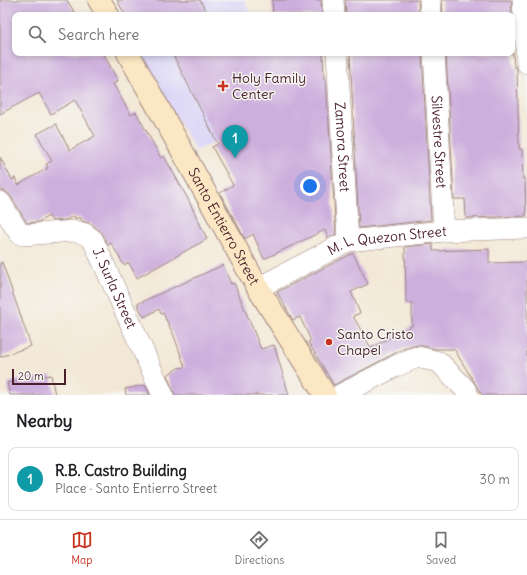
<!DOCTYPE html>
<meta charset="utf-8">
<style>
:root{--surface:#fff;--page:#f2f2f2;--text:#202124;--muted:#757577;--line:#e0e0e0;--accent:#c8321e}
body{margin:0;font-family:Delius,sans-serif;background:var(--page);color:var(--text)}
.scale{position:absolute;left:12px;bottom:10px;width:54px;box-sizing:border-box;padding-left:4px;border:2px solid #4a1f2b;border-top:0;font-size:11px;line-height:14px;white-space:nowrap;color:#4a1f2b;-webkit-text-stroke:3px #f6f6f2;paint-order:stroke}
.you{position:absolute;left:310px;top:186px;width:14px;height:14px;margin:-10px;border:3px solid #fff;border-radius:50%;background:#1a73e8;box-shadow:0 0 0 6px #1a73e833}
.badge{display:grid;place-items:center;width:26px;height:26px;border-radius:50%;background:var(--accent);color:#fff;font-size:13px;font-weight:700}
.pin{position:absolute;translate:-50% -33px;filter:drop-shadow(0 1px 2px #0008)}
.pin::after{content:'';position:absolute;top:21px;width:14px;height:12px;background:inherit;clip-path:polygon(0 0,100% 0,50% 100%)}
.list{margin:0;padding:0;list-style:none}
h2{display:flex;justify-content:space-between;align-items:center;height:52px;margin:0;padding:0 16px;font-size:17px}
h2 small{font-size:13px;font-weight:400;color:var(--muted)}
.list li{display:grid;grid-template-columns:26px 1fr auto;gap:12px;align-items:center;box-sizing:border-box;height:64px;margin:0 8px 8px;padding:0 8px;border:1px solid var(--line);border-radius:8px}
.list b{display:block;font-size:15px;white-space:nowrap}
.list p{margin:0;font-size:13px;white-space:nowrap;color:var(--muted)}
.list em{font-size:13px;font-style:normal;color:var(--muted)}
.icon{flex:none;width:22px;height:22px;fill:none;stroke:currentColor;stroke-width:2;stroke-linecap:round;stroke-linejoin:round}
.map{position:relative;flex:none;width:527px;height:395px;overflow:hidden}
.search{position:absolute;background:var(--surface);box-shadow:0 2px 6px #0003;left:12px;right:12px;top:12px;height:44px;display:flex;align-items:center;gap:10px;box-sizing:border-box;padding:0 14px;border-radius:8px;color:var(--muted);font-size:15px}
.sheet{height:124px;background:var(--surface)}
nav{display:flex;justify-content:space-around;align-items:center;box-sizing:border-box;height:56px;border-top:1px solid var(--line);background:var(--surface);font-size:11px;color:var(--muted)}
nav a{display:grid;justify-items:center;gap:2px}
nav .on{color:var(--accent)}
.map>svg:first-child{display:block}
</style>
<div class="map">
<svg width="527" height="395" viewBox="0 0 527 395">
<rect width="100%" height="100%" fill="#f6f6f2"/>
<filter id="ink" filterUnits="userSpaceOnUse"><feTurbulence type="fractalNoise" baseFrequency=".025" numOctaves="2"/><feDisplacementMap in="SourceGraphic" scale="8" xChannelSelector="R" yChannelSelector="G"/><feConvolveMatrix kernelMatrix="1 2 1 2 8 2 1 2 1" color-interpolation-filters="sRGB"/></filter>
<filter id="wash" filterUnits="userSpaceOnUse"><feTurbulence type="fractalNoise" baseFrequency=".012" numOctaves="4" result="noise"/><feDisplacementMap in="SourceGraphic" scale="16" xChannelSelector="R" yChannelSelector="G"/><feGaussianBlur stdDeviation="0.9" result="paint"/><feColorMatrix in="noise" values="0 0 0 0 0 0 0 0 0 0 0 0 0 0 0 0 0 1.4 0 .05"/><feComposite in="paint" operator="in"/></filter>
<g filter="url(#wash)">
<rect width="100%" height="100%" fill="#f3e8d5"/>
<!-- built -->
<path fill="#dbd6f7" d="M198 0H244L252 15H171Z
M139 53H272L236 132 196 151Z"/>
<g id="blocks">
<!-- building -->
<path fill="#cdafdd" d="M0 0H67L76 15H15V53H103L118 81 113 84 131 115 136 112 161 158 164 156 188 199 207 239 137 278 129 263 124 265 111 243 108 245 100 231 92 224 82 221 80 217 75 219 74 216 66 220 52 221 49 216 38 222 27 223 10 195 5 191 0 190V157L12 180 15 178 18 185 48 168 46 164 52 161 37 134 56 124 70 150 95 136 75 100 51 114 39 93 0 114Z
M117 0H200L208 15H125Z
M272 0H321L322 15H273Z
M345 0H418L419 15H346Z
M442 0H511L512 15H443Z
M172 53H323L324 79H326L336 234 328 238 325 230 264 259 253 234 245 239 220 193 233 185 212 147 218 144Z
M350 53H422L431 220 359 228Z
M446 53H513L514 67H516L517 70 519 149H522L523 179H525L526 216 466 218 465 199H454Z
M433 244V251L489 249V263L527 262V395H482L454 349H436L419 345 413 346 403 349 334 385 308 342 311 341 300 317 293 320 277 292 353 253 368 284 351 292 360 313 353 316 371 348 412 326V303H406L405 247Z
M2 262 31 346 0 357V263Z
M223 265 231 284 234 283 261 349 274 345 289 395H175L167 375 178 368 185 367 174 336 163 313 161 314 159 309 144 317 137 304Z
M51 375 55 395H10L7 383 33 377V378Z
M145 385 150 395H126L125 389Z"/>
</g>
</g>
<g filter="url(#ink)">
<use href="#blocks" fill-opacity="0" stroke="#9e8480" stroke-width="1"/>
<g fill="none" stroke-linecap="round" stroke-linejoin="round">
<defs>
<g id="street">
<path d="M333 0 334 15"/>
<path d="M430 0 431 15"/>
<path d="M523 0 527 63"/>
<path id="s1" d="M337 53 348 241"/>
<path id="s2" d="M434 53 444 231"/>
<path id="s3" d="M0 202 19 233 23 235 74 231 85 234 93 240 163 395"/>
<path id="s4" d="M258 288 348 241 444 231 527 228"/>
<path d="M340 395 394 367 417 357 439 362 465 389 468 395"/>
</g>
<g id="secondary">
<path d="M99 0 108 15"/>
<path id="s5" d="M128 53 258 288 325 395"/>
</g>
</defs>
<!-- street casing -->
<use href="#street" stroke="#9e8480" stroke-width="22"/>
<!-- secondary casing -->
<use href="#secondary" stroke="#9e8480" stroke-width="24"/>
<!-- street -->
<use href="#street" stroke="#fff" stroke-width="21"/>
<!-- secondary -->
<use href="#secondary" stroke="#fbe7c3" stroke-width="22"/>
</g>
</g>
<!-- markers -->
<g fill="#c8321e" stroke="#f6f6f2" stroke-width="1.5">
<path d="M221 80h4v4h4v4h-4v4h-4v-4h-4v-4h4z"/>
<circle cx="329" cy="342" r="4"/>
</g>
<g text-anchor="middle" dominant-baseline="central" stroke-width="3" stroke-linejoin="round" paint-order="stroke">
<!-- poi labels -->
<g font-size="14" fill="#4a1f2b" stroke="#f6f6f2" text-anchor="start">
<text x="232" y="78">Holy Family<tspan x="232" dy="16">Center</tspan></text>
<text x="337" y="334">Santo Cristo<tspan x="337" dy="16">Chapel</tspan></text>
</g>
<!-- street labels -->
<g font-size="14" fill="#4a1f2b" stroke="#f6f6f2">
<text stroke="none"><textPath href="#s2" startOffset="89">Silvestre Street</textPath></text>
<text stroke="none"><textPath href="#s1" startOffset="94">Zamora Street</textPath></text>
<text stroke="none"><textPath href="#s5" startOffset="198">Santo Entierro Street</textPath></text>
<text stroke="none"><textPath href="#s4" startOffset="140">M. L. Quezon Street</textPath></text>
<text stroke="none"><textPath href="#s3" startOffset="166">J. Surla Street</textPath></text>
</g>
</g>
</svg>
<div class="scale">20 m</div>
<div class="you"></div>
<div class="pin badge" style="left:235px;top:158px;background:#0f9aa8">1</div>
<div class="search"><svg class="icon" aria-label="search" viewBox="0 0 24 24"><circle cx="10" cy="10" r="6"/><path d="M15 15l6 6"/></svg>Search here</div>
</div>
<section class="sheet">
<h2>Nearby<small></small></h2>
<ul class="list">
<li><span class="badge" style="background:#0f9aa8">1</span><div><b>R.B. Castro Building</b><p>Place · Santo Entierro Street</p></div><em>30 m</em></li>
</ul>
</section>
<nav>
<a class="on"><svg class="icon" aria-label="map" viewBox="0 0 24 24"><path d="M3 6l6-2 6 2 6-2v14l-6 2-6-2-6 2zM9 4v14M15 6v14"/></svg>Map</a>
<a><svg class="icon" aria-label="directions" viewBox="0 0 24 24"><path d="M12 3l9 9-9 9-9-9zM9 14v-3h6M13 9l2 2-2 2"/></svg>Directions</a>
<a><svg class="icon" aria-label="saved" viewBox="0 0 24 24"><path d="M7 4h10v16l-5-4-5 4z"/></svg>Saved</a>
</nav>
